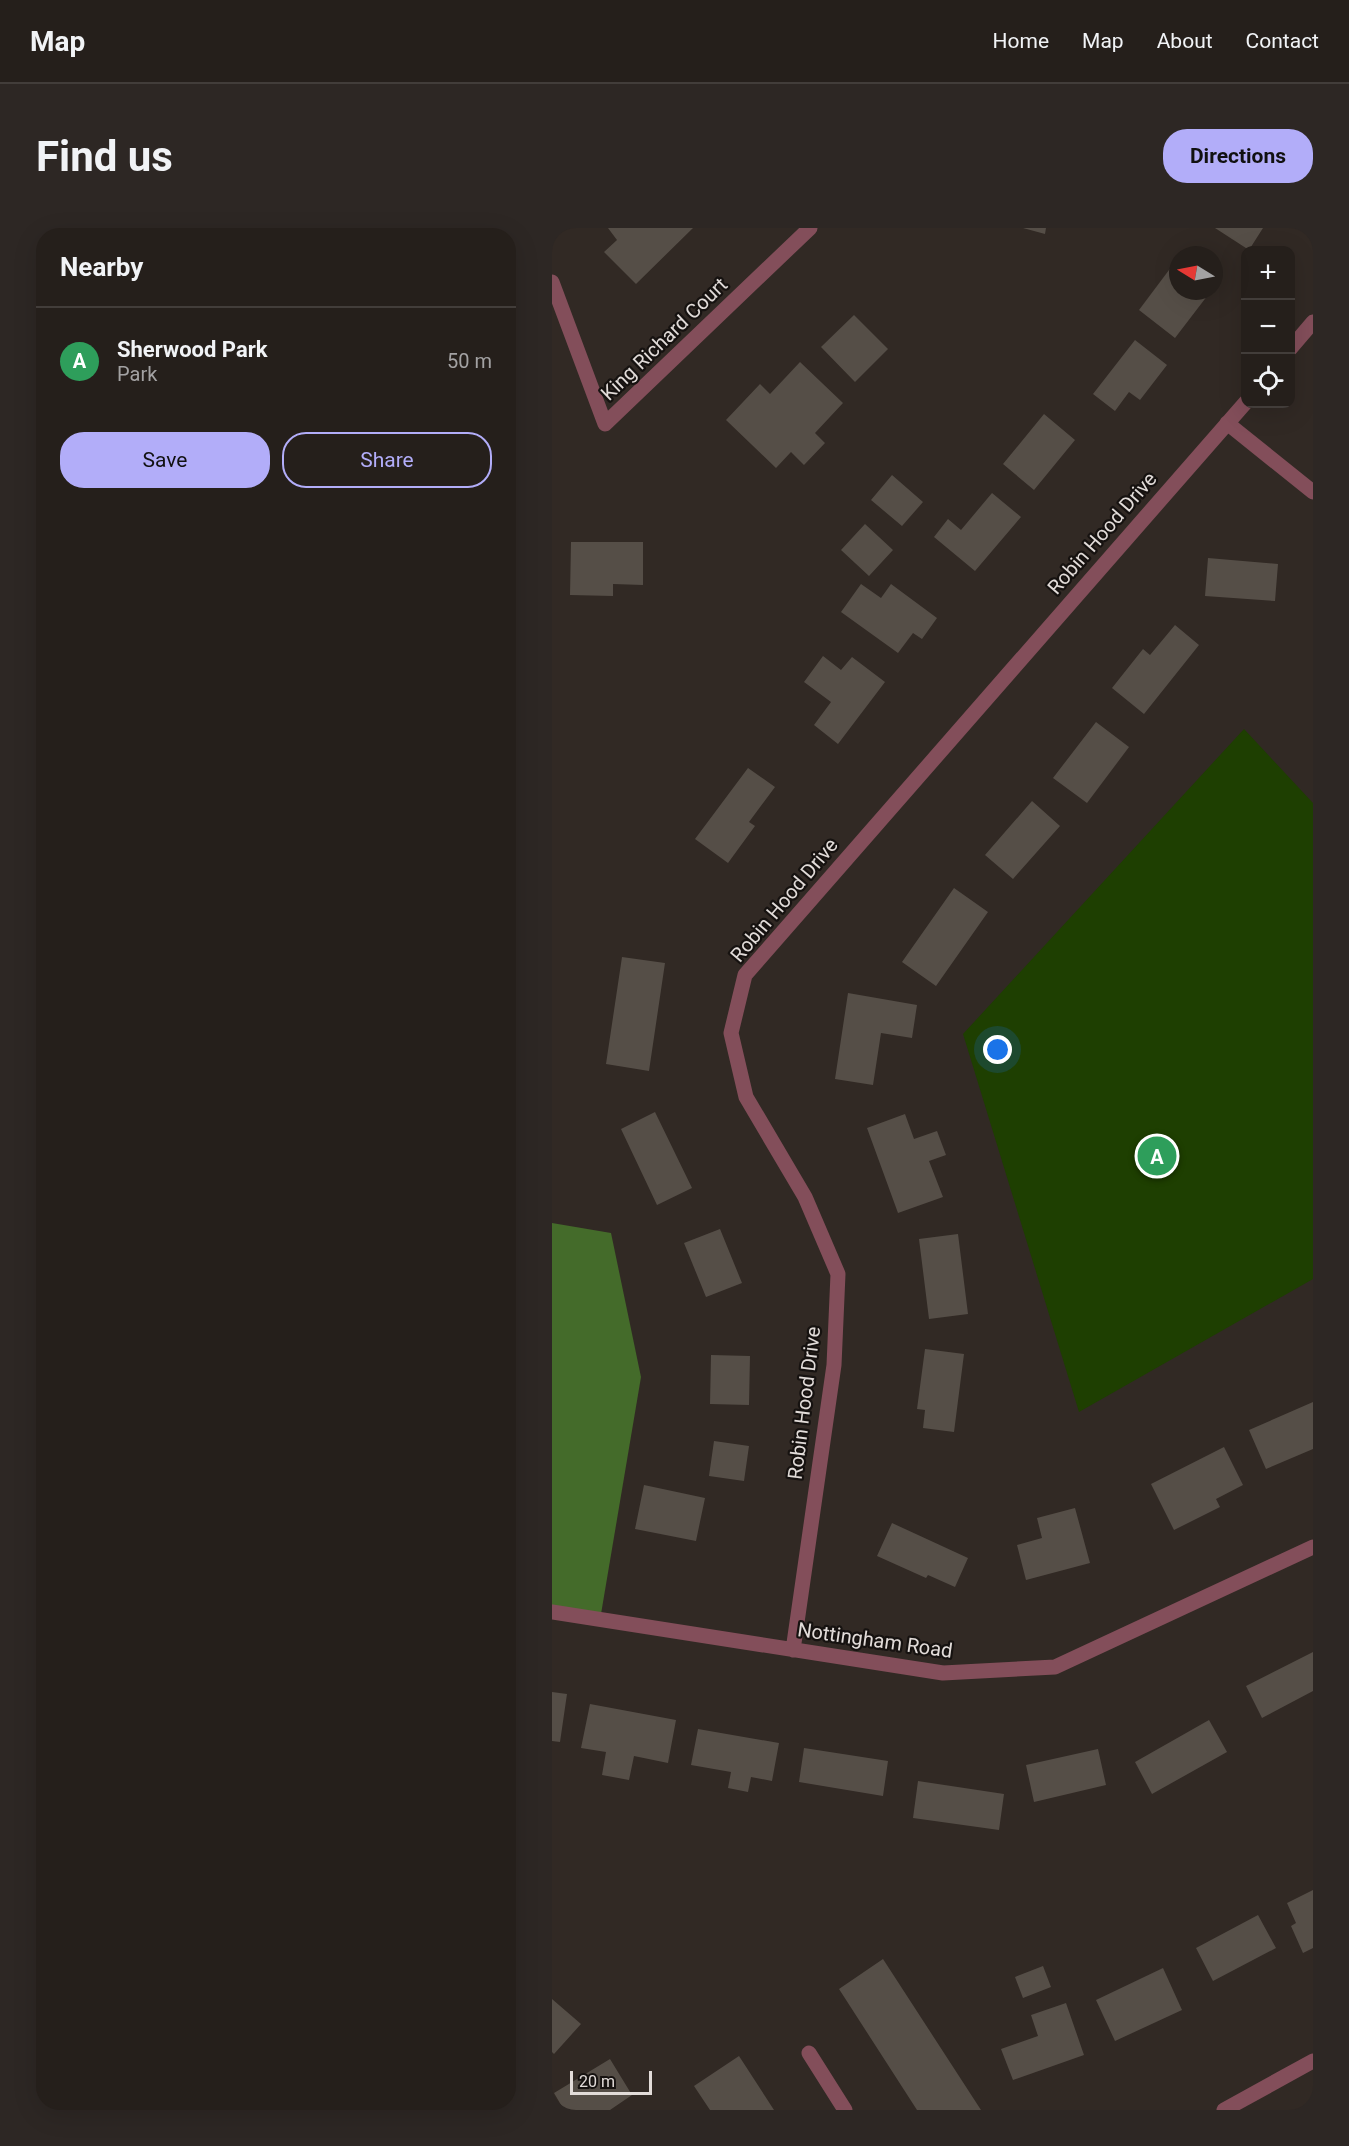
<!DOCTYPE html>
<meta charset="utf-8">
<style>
:root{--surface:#251f1b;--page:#2d2724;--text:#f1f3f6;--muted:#a3a2a3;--line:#423d3a;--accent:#b2adf9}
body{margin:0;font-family:Roboto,sans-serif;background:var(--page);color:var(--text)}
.controls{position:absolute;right:18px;top:18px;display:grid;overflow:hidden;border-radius:12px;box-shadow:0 6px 24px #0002}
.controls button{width:54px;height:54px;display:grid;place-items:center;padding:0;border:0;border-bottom:2px solid var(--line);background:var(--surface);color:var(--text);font:30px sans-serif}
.compass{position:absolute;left:617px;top:18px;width:54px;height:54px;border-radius:50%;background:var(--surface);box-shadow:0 6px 24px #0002;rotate:280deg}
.scale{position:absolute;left:18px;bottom:15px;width:82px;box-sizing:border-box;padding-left:6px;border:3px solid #e2dcd9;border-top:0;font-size:16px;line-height:21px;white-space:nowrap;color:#e2dcd9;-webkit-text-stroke:4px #161210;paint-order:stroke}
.you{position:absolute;left:446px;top:822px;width:21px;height:21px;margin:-15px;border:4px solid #fff;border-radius:50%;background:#1a73e8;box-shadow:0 0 0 9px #1a73e833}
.badge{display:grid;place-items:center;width:39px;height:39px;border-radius:50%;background:var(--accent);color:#fff;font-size:20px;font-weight:700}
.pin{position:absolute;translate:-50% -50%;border:3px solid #fff;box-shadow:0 2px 6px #0006}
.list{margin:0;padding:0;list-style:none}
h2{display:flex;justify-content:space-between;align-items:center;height:78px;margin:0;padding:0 24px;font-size:26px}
h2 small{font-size:20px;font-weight:400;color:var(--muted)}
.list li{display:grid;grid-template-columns:39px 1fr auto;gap:18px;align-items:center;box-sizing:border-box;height:108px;padding:0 24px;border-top:2px solid var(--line)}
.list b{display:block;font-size:22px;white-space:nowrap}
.list p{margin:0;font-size:20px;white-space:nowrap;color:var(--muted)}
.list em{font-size:20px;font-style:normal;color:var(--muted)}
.actions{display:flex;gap:12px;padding:18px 24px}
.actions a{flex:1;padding:14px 0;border:2px solid var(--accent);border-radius:24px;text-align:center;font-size:21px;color:var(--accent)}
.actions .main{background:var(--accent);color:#111}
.icon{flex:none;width:33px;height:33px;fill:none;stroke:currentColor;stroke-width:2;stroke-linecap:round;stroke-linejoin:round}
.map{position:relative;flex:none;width:761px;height:1882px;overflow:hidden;border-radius:24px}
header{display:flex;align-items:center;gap:36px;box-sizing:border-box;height:84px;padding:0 30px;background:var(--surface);border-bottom:2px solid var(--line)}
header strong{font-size:28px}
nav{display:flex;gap:33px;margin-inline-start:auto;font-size:21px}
.intro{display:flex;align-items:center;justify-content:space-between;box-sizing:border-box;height:144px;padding:0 36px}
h1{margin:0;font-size:42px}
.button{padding:15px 27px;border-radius:24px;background:var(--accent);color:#111;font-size:21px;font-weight:700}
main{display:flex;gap:36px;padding:0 36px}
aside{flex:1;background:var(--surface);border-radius:24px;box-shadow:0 6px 24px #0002}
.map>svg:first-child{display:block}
</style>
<header>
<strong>Map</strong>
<nav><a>Home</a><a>Map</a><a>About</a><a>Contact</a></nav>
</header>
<div class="intro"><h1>Find us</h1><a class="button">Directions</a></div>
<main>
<aside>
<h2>Nearby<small></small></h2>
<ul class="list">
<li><span class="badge" style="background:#2e9e5b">A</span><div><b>Sherwood Park</b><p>Park</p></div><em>50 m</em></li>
</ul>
<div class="actions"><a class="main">Save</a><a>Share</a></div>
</aside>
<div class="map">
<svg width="761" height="1882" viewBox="0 0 761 1882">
<rect width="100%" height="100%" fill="#312924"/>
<!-- green -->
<path fill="#1e3f01" d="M692 501 761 575V1051L527 1184 411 806Z"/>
<!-- forest -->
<path fill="#446b2a" d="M0 995 59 1005 89 1149 48 1392 0 1384Z"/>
<!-- building -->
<path fill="#554e47" d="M56 0H141L84 56 52 24 65 12Z
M471 0H494L493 6Z
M663 0H711L697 22Z
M626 30V63H659L623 110 587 82Z
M302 87 336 121 303 154 269 119Z
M583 112 615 137 588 172 577 164 563 183 541 166Z
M248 134 291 175 263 205 273 215 252 237 239 224 224 240 174 192 208 156 218 166Z
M492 186 523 212 482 262 451 236Z
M340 247 371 274 350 298 319 272Z
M440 265 469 289 423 343 382 309 396 291 409 302Z
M313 296 341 322 317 348 289 322Z
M19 314H91V357L61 356V368L18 367Z
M656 330 726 336 723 373 653 368Z
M309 356 329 370 339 356 385 390 370 411 361 405 346 425 289 384Z
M623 397 647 417 592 486 560 460 591 421 598 427Z
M271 428 289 442 300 429 333 454 286 516 262 497 279 474 252 454Z
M544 494 577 519 535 575 501 550Z
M196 540 223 559 197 594 203 598 176 635 143 611Z
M480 573 508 598 461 651 433 627Z
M402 660 436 684 384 758 350 734Z
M70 729 113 735 97 843 54 836Z
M296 765 365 777 360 810 329 805 321 857 283 851Z
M103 884 140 960 105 977 69 901Z
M353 886 362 911 385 903 394 927 377 933 391 969 346 985 315 900Z
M168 1001 190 1055 154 1069 132 1015Z
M406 1006 416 1086 377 1091 367 1011Z
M373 1121 412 1126 402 1204 371 1200 373 1182 365 1181Z
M159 1127 198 1128 197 1177 158 1176Z
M761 1174V1221L714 1241 697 1202Z
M162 1213 197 1218 192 1253 157 1248Z
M672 1219 691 1257 664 1271 668 1279 622 1302 599 1256Z
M92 1257 153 1270 144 1313 83 1301Z
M523 1280 538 1335 474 1352 465 1317 490 1310 485 1290Z
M340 1295 416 1330 403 1359 376 1347 374 1350 325 1328Z
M761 1424V1463L710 1490 694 1458Z
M0 1464 15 1466 8 1514 0 1513Z
M38 1476 124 1492 116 1535 82 1528 77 1552 50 1547 54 1524 29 1520Z
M657 1492 675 1524 600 1566 583 1534Z
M146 1501 227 1515 220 1553 199 1549 196 1564 176 1560 179 1544 139 1537Z
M252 1520 336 1533 331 1568 247 1554Z
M546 1521 554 1557 482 1574 474 1537Z
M366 1553 452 1566 447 1602 361 1590Z
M761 1662V1720L751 1725 739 1698 744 1695 735 1675Z
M706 1687 724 1720 661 1753 644 1720Z
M331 1731 429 1882H365L287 1761Z
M491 1738 499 1759 471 1770 463 1749Z
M611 1740 630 1782 563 1813 544 1772Z
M0 1771 29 1796 2 1826 0 1824Z
M514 1775 532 1827 461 1852 449 1821 486 1808 479 1787Z
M187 1828 222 1882H158L142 1858Z
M58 1831 80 1867 58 1882H12L2 1865Z"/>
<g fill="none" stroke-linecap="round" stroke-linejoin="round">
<!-- minor -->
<path stroke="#834e5a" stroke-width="15" d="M0 54 53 196 258 0
M738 121 761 94
M675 195 761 264
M0 1384 391 1445 503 1439 761 1319
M241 1422 282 1137 286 1046 253 969 194 869 179 805 193 747 694 174
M257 1825 293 1882
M672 1882 761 1833"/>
</g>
<g text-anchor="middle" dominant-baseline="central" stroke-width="4.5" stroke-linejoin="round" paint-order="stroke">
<!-- street labels -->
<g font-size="20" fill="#e2dcd9" stroke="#161210">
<text transform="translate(112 111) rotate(-44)">King Richard Court</text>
<text transform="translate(550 305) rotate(-49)">Robin Hood Drive</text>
<text transform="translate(232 672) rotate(-50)">Robin Hood Drive</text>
<text transform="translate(252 1175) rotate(-83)">Robin Hood Drive</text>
<text transform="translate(323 1412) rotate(8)">Nottingham Road</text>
</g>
</g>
</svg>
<div class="controls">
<button>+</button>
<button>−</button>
<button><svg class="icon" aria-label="locate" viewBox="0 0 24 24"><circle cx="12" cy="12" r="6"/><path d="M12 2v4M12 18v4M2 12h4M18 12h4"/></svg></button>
</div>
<svg class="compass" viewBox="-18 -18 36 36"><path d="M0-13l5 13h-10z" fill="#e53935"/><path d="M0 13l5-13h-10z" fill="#a3a2a3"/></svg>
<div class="scale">20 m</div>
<div class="you"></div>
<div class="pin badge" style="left:605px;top:928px;background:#2e9e5b">A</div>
</div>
</main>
